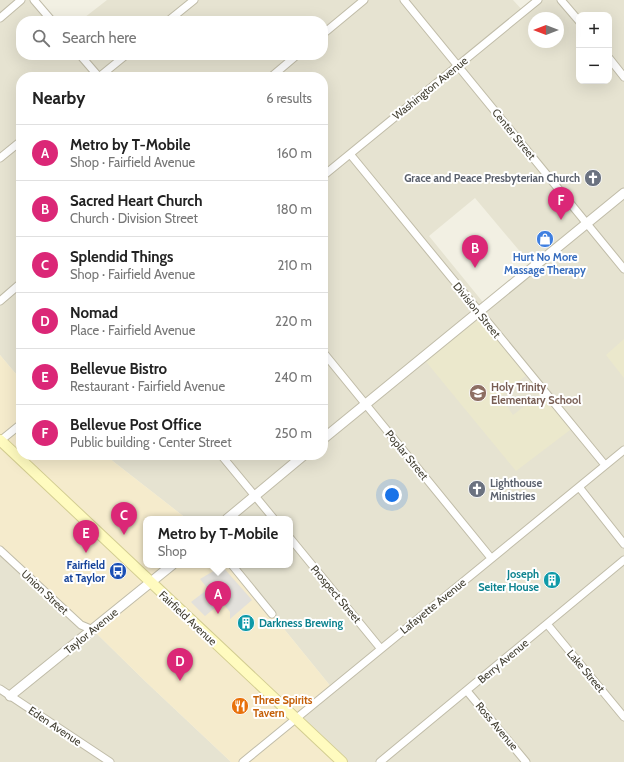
<!DOCTYPE html>
<meta charset="utf-8">
<style>
:root{--surface:#fff;--page:#f2f2f2;--text:#222;--muted:#767676;--line:#e0e0e0;--accent:#db2777}
body{margin:0;font-family:Cabin,sans-serif;background:var(--page);color:var(--text)}
.controls{position:absolute;right:12px;top:12px;display:grid;overflow:hidden;border-radius:8px;box-shadow:0 4px 16px #0002}
.controls button{width:36px;height:36px;display:grid;place-items:center;padding:0;border:0;border-bottom:1px solid var(--line);background:var(--surface);color:var(--text);font:20px sans-serif}
.compass{position:absolute;left:528px;top:12px;width:36px;height:36px;border-radius:50%;background:var(--surface);box-shadow:0 4px 16px #0002;rotate:270deg}
.you{position:absolute;left:392px;top:495px;width:14px;height:14px;margin:-10px;border:3px solid #fff;border-radius:50%;background:#1a73e8;box-shadow:0 0 0 6px #1a73e833}
.badge{display:grid;place-items:center;width:26px;height:26px;border-radius:50%;background:var(--accent);color:#fff;font-size:13px;font-weight:700}
.pin{position:absolute;translate:-50% -33px;filter:drop-shadow(0 1px 2px #0008)}
.pin::after{content:'';position:absolute;top:21px;width:14px;height:12px;background:inherit;clip-path:polygon(0 0,100% 0,50% 100%)}
.popup{position:absolute;left:143px;top:516px;width:150px;height:52px;box-sizing:border-box;display:grid;place-content:center;border-radius:8px;background:var(--surface);filter:drop-shadow(0 1px 3px #0005);font-size:13px;white-space:nowrap;color:var(--muted)}
.popup b{font-size:15px;color:var(--text)}
.popup::after{content:'';position:absolute;left:50%;top:100%;margin-left:-8px;border:8px solid transparent;border-top-color:var(--surface)}
.list{margin:0;padding:0;list-style:none}
h2{display:flex;justify-content:space-between;align-items:center;height:52px;margin:0;padding:0 16px;font-size:17px}
h2 small{font-size:13px;font-weight:400;color:var(--muted)}
.list li{display:grid;grid-template-columns:26px 1fr auto;gap:12px;align-items:center;box-sizing:border-box;height:56px;padding:0 16px;border-top:1px solid var(--line)}
.list b{display:block;font-size:15px;white-space:nowrap}
.list p{margin:0;font-size:13px;white-space:nowrap;color:var(--muted)}
.list em{font-size:13px;font-style:normal;color:var(--muted)}
.icon{flex:none;width:22px;height:22px;fill:none;stroke:currentColor;stroke-width:2;stroke-linecap:round;stroke-linejoin:round}
.map{position:relative;flex:none;width:624px;height:762px;overflow:hidden}
.search{position:absolute;background:var(--surface);box-shadow:0 4px 16px #0002;left:16px;top:16px;width:312px;height:44px;display:flex;align-items:center;gap:10px;box-sizing:border-box;padding:0 14px;border-radius:16px;color:var(--muted);font-size:15px}
.panel{position:absolute;background:var(--surface);box-shadow:0 4px 16px #0002;left:16px;top:72px;width:312px;height:388px;border-radius:16px}
.map>svg:first-child{display:block}
</style>
<div class="map">
<svg width="624" height="762" viewBox="0 0 624 762">
<rect width="100%" height="100%" fill="#f2f0e3"/>
<!-- residential -->
<path fill="#e6e3d1" fill-rule="evenodd" d="M0 0H34L52 21H21V55H323V21H80L107 0H513L524 12 538 0H624V762H342L296 718 332 688 232 565H290V519H187L105 455H323V77H21V380L0 355ZM579 15H609V81H579ZM534 18H558V42H534ZM475 198 533 267 486 306 429 236Z
M0 550 93 630 145 681 231 762H0Z"/>
<!-- commercial -->
<path fill="#f5ebcc" d="M0 355 21 380V455H105L187 519H146V565H232L332 688 296 719 342 762H231L145 681 93 630 81 625 0 550Z"/>
<!-- education -->
<path fill="#ebe8cc" d="M479 312 529 373 502 395 506 405 513 415 544 391 574 427 516 471 423 358Z
M624 339V378L606 355Z"/>
<!-- parking -->
<path fill="#e2e0db" d="M222 566 252 600 230 619V612L222 602 205 616 191 602 208 589 200 579Z"/>
<g fill="none" stroke-linecap="round" stroke-linejoin="round">
<defs>
<path id="minor" d="M34 0 52 21
M404 0 624 269
M561 0 579 21
M0 18 21 0
M168 21 194 0
M323 34 364 0
M80 55 99 77
M609 58 624 77
M99 77 126 55
M271 77 297 55
M350 154 605 465
M0 158 21 141
M323 176 538 0
M0 301 21 283
M323 352 491 558
M0 441 21 424
M221 455 274 519
M579 487 624 544
M290 538 381 649
M0 550 81 625 93 630
M232 565 272 614
M547 624 624 717
M0 689 110 762
M467 691 526 762
M243 762 624 450
M380 762 624 560"/>
<path id="tertiary" d="M323 439 624 193
M227 519 304 455
M10 696 172 565"/>
<path id="secondary" d="M0 440 342 762"/>
</defs>
<!-- minor casing -->
<use href="#minor" stroke="#c0bca8" stroke-width="9"/>
<!-- tertiary casing -->
<use href="#tertiary" stroke="#c0bca8" stroke-width="11"/>
<!-- secondary casing -->
<use href="#secondary" stroke="#d3cd91" stroke-width="12"/>
<!-- minor -->
<use href="#minor" stroke="#fff" stroke-width="7"/>
<!-- tertiary -->
<use href="#tertiary" stroke="#fff" stroke-width="9"/>
<!-- secondary -->
<use href="#secondary" stroke="#fffbbf" stroke-width="10"/>
</g>
<!-- icons -->
<defs>
<symbol id="church-disc" viewBox="-11 -11 22 22"><circle r="9.5" fill="#6b7280" stroke="#fff"/><path d="M-1.2-6h2.4v3.5h3.3v2.4h-3.3V6h-2.4V-.1h-3.3v-2.4h3.3Z" fill="#fff"/></symbol>
<symbol id="shop-disc" viewBox="-11 -11 22 22"><circle r="9.5" fill="#3f7fe0" stroke="#fff"/><path d="M-5-2.5h2.3a2.7 3.5 0 0 1 5.4 0H5L5.5 6h-11ZM-1.5-2.5h3a1.5 2.3 0 0 0-3 0Z" fill="#fff"/></symbol>
<symbol id="school-disc" viewBox="-11 -11 22 22"><circle r="9.5" fill="#8d6e63" stroke="#fff"/><path d="M0-5L7-2L0 1L-7-2ZM-4 1L0 2.5L4 1V4Q0 6-4 4Z" fill="#fff"/></symbol>
<symbol id="bus-disc" viewBox="-11 -11 22 22"><circle r="9.5" fill="#1a4fb4" stroke="#fff"/><path d="M-5-6H5V4H4V6H2V4H-2V6H-4V4H-5ZM-3.5-4V0h7V-4ZM-3.5 1.2v1.5H-2V1.2ZM2 1.2v1.5H3.5V1.2Z" fill="#fff"/></symbol>
<symbol id="building-disc" viewBox="-11 -11 22 22"><circle r="9.5" fill="#0f9aa8" stroke="#fff"/><path d="M-4-6H4V6H1V3H-1V6H-4ZM-2.5-4.3h1.7v1.8h-1.7ZM.8-4.3h1.7v1.8H.8ZM-2.5-1h1.7V.8h-1.7ZM.8-1h1.7V.8H.8Z" fill="#fff"/></symbol>
<symbol id="restaurant-disc" viewBox="-11 -11 22 22"><circle r="9.5" fill="#e8710a" stroke="#fff"/><path d="M-5-6h1v4h1v-4h1v4h1v-4h1v5L-1.5 .5V6h-2V.5L-5-1ZM5-6V6H3V1.5H1.5Q1.5-4 5-6Z" fill="#fff"/></symbol>
</defs>
<g fill-rule="evenodd">
<use href="#church-disc" x="583" y="168" width="20" height="20"/>
<use href="#shop-disc" x="535" y="229" width="20" height="20"/>
<use href="#school-disc" x="468" y="383" width="20" height="20"/>
<use href="#church-disc" x="467" y="479" width="20" height="20"/>
<use href="#bus-disc" x="108" y="561" width="20" height="20"/>
<use href="#building-disc" x="542" y="570" width="20" height="20"/>
<use href="#building-disc" x="236" y="613" width="20" height="20"/>
<use href="#restaurant-disc" x="230" y="696" width="20" height="20"/>
</g>
<g text-anchor="middle" dominant-baseline="central" stroke-width="4" stroke-linejoin="round" paint-order="stroke">
<!-- street labels -->
<g font-size="11" fill="#434033" stroke="#fff">
<text transform="translate(430 88) rotate(-39)">Washington Avenue</text>
<text transform="translate(514 134) rotate(51)">Center Street</text>
<text transform="translate(477 310) rotate(51)">Division Street</text>
<text transform="translate(407 455) rotate(51)">Poplar Street</text>
<text transform="translate(45 592) rotate(43)">Union Street</text>
<text transform="translate(336 594) rotate(50)">Prospect Street</text>
<text transform="translate(433 606) rotate(-39)">Lafayette Avenue</text>
<text transform="translate(188 618) rotate(43)">Fairfield Avenue</text>
<text transform="translate(91 631) rotate(-39)">Taylor Avenue</text>
<text transform="translate(503 661) rotate(-40)">Berry Avenue</text>
<text transform="translate(586 671) rotate(50)">Lake Street</text>
<text transform="translate(55 726) rotate(34)">Eden Avenue</text>
<text transform="translate(497 726) rotate(50)">Ross Avenue</text>
</g>
<!-- worship labels -->
<g font-size="11" font-weight="bold" fill="#5b616d" stroke="#fff" text-anchor="end">
<text x="580" y="178">Grace and Peace Presbyterian Church</text>
<text x="490" y="483" text-anchor="start">Lighthouse<tspan x="490" dy="13">Ministries</tspan></text>
</g>
<!-- shop labels -->
<g font-size="11" font-weight="bold" fill="#366cbe" stroke="#fff">
<text x="545" y="257">Hurt No More<tspan x="545" dy="13">Massage Therapy</tspan></text>
</g>
<!-- education labels -->
<g font-size="11" font-weight="bold" fill="#785e54" stroke="#fff" text-anchor="start">
<text x="491" y="387">Holy Trinity<tspan x="491" dy="13">Elementary School</tspan></text>
</g>
<!-- transit labels -->
<g font-size="11" font-weight="bold" fill="#164399" stroke="#fff" text-anchor="end">
<text x="105" y="565">Fairfield<tspan x="105" dy="13">at Taylor</tspan></text>
</g>
<!-- culture labels -->
<g font-size="11" font-weight="bold" fill="#0d838f" stroke="#fff" text-anchor="end">
<text x="539" y="574">Joseph<tspan x="539" dy="13">Seiter House</tspan></text>
<text x="259" y="623" text-anchor="start">Darkness Brewing</text>
</g>
<!-- food labels -->
<g font-size="11" font-weight="bold" fill="#c56008" stroke="#fff" text-anchor="start">
<text x="253" y="700">Three Spirits<tspan x="253" dy="13">Tavern</tspan></text>
</g>
</g>
</svg>
<div class="controls">
<button>+</button>
<button>−</button>
</div>
<svg class="compass" viewBox="-18 -18 36 36"><path d="M0-13l5 13h-10z" fill="#e53935"/><path d="M0 13l5-13h-10z" fill="#767676"/></svg>
<div class="you"></div>
<div class="pin badge" style="left:218px;top:614px">A</div>
<div class="popup"><b>Metro by T-Mobile</b>Shop</div>
<div class="pin badge" style="left:475px;top:268px">B</div>
<div class="pin badge" style="left:124px;top:535px">C</div>
<div class="pin badge" style="left:180px;top:681px">D</div>
<div class="pin badge" style="left:86px;top:553px">E</div>
<div class="pin badge" style="left:561px;top:220px">F</div>
<div class="search"><svg class="icon" aria-label="search" viewBox="0 0 24 24"><circle cx="10" cy="10" r="6"/><path d="M15 15l6 6"/></svg>Search here</div>
<section class="panel">
<h2>Nearby<small>6 results</small></h2>
<ul class="list">
<li><span class="badge">A</span><div><b>Metro by T-Mobile</b><p>Shop · Fairfield Avenue</p></div><em>160 m</em></li>
<li><span class="badge">B</span><div><b>Sacred Heart Church</b><p>Church · Division Street</p></div><em>180 m</em></li>
<li><span class="badge">C</span><div><b>Splendid Things</b><p>Shop · Fairfield Avenue</p></div><em>210 m</em></li>
<li><span class="badge">D</span><div><b>Nomad</b><p>Place · Fairfield Avenue</p></div><em>220 m</em></li>
<li><span class="badge">E</span><div><b>Bellevue Bistro</b><p>Restaurant · Fairfield Avenue</p></div><em>240 m</em></li>
<li><span class="badge">F</span><div><b>Bellevue Post Office</b><p>Public building · Center Street</p></div><em>250 m</em></li>
</ul>
</section>
</div>
